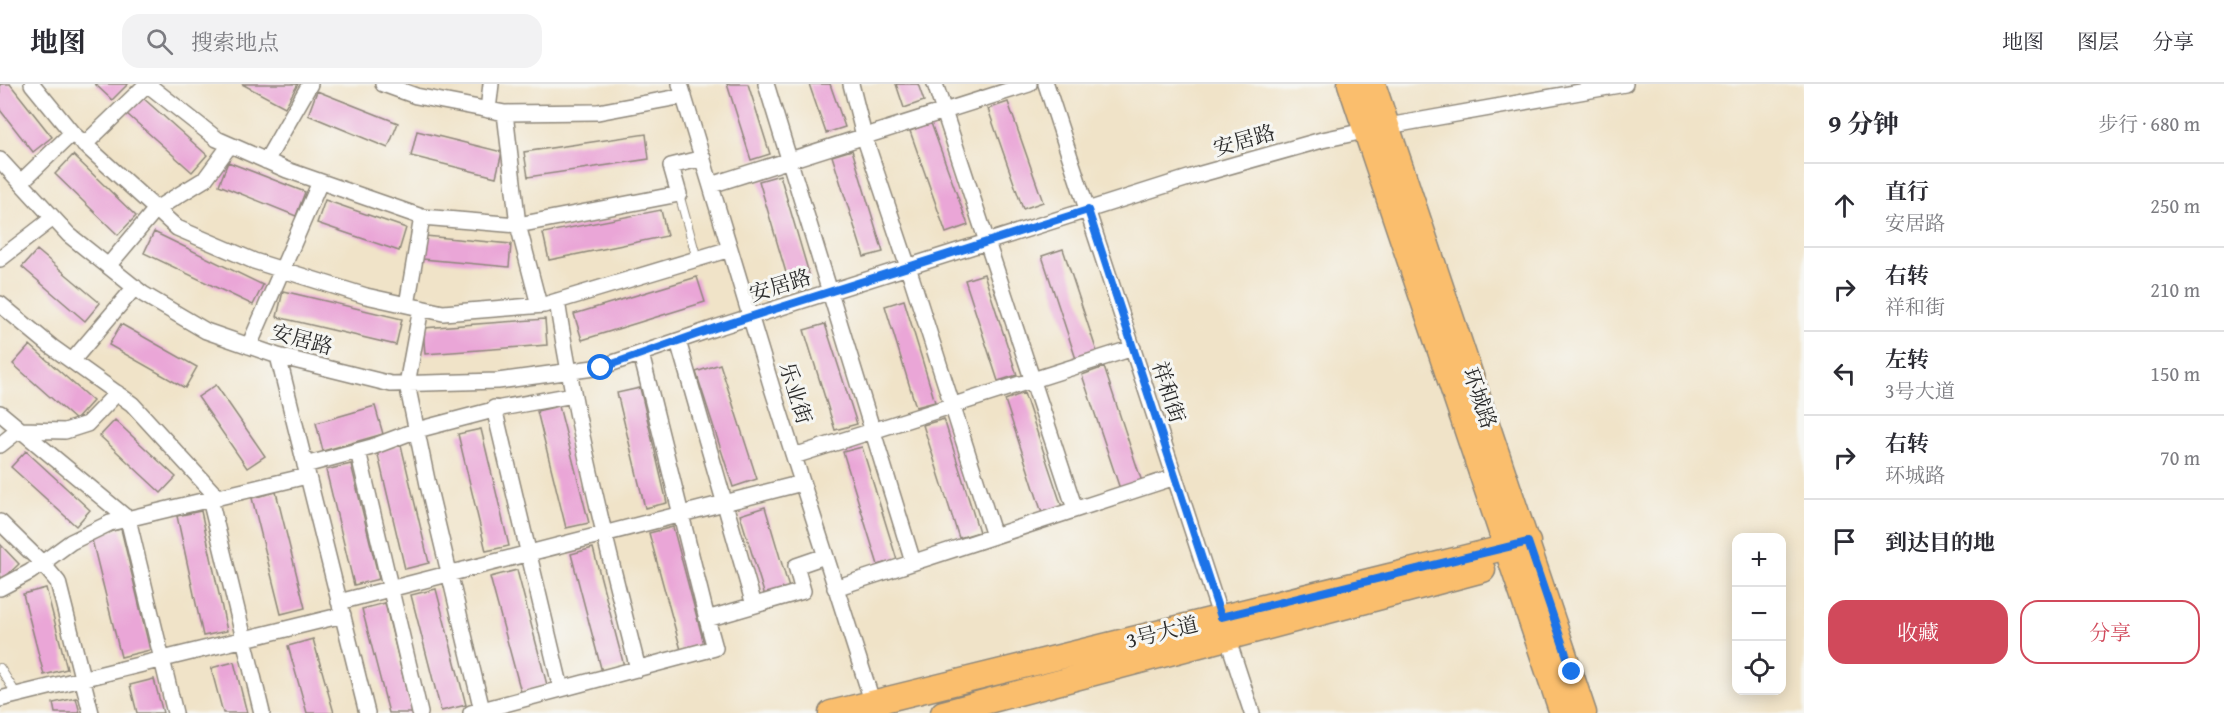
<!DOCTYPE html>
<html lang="zh">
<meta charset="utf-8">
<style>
:root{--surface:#fff;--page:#f2f2f3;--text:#2b2b33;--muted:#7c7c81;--line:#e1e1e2;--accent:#d1495b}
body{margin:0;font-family:"Gentium Book Plus","Noto Serif SC",serif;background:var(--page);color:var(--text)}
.controls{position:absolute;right:18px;bottom:18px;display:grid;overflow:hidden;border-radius:12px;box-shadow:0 3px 15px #0003}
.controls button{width:54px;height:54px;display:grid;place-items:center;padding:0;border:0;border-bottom:2px solid var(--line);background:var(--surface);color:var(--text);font:30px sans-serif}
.stop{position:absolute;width:18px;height:18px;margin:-14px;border:4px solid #1a73e8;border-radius:50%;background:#fff}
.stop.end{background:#1a73e8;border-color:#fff;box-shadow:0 2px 6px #0008}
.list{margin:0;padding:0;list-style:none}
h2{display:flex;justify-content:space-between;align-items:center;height:78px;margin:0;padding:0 24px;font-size:26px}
h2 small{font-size:20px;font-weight:400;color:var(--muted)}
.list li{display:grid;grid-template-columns:39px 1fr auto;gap:18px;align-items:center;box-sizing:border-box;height:84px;padding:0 24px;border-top:2px solid var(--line)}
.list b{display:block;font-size:22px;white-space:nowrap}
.list p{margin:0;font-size:20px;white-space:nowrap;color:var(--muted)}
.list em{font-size:20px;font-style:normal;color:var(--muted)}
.actions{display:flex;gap:12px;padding:18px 24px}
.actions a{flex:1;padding:14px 0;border:2px solid var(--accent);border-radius:18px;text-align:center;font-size:21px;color:var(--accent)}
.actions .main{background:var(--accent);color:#fff}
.icon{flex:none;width:33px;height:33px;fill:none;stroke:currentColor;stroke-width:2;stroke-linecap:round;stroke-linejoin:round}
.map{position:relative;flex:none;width:1804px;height:629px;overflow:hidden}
header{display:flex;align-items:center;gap:36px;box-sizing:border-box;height:84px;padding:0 30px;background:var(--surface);border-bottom:2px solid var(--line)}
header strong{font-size:28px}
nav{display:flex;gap:33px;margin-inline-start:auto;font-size:21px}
.search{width:420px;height:54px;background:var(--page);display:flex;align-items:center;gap:15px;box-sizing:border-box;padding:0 21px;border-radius:18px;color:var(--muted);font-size:22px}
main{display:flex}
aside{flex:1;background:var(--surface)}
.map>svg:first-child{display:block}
</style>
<header>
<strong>地图</strong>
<div class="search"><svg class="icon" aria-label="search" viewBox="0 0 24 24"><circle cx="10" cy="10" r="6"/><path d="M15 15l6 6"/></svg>搜索地点</div>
<nav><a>地图</a><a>图层</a><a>分享</a></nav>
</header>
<main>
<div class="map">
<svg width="1804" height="629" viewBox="0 0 1804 629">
<rect width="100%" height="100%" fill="#f6f6f2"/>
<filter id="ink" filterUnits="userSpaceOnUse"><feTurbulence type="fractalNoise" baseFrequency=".0167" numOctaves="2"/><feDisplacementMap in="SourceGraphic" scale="12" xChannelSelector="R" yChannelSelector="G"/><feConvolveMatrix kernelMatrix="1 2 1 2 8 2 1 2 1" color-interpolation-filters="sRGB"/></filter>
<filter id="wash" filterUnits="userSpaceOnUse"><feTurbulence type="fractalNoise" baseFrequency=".008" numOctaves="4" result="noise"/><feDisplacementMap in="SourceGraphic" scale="24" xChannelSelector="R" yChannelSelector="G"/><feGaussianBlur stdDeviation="1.35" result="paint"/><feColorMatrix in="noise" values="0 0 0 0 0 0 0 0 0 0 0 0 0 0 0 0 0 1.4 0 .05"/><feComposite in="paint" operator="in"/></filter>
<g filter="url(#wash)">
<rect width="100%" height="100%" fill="#f0e3c8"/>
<g id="blocks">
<!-- building -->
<path fill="#eaa6d7" d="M0 0H10L52 53 33 68 0 26Z
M95 0H128L112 16Z
M242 0H298L285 23Z
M727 0H748L770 70 751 76Z
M809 0H830L845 43 826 49Z
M896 0H918L924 17 904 24Z
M317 7 398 39 388 64 308 31Z
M142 13 207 71 192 88 127 30Z
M1008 18 1043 118 1023 125 988 25Z
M931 39 968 141 946 149 910 47Z
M417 47 502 68 496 93 411 72Z
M646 50 649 75 528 93 524 68Z
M852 66 883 168 864 173 832 72Z
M73 71 136 132 118 151 55 90Z
M228 78 305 108 296 132 219 101Z
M780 91 810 193 789 199 759 97Z
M325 116 406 144 399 167 317 139Z
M661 126 667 152 549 176 543 149Z
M154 148 263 201 253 221 144 169Z
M425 152 511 160 509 183 423 175Z
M1063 165 1097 268 1076 275 1042 172Z
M37 166 100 219 85 237 22 183Z
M984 190 1017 291 998 297 965 196Z
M697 193 705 218 582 256 574 230Z
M283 207 402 235 396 261 277 233Z
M904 216 935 318 916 323 885 222Z
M545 235 547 261 425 270 423 244Z
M121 240 197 283 185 304 109 261Z
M825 240 857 340 835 346 804 246Z
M30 261 93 317 76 336 13 280Z
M720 280 757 395 733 403 696 288Z
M1104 283 1142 398 1120 405 1082 291Z
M216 301 265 372 247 384 198 313Z
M640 304 667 419 645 424 617 309Z
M1024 309 1062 423 1042 429 1005 316Z
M375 322 383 350 323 367 316 339Z
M559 322 589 439 566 444 537 327Z
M944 335 979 448 959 454 923 341Z
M115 336 176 393 161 409 100 352Z
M481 345 509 462 486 467 458 350Z
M401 361 429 479 405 485 377 367Z
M862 363 897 476 878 481 843 368Z
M26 367 90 426 76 442 11 383Z
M351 380 379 495 354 501 326 386Z
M276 408 305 524 281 530 252 414Z
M765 423 789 504 765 512 740 431Z
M201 427 227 547 203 552 177 432Z
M673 443 704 560 681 566 649 449Z
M121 445 150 566 121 573 91 452Z
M0 460 19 480 3 495 0 492Z
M593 464 624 582 602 588 571 470Z
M517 486 547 601 521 608 490 493Z
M46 504 67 585 44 591 23 510Z
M436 505 466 621 441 627 411 511Z
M385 519 412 629H389L362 525Z
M313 555 334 629H307L288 562Z
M234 578 247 629H223L211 584Z
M154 595 163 629H137L130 601Z
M76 614 80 629H55L53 619Z"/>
</g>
</g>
<g filter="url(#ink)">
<use href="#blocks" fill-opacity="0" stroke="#8e877a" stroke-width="1.5"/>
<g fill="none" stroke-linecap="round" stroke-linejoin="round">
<defs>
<path id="service" d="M679 110 697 175
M0 584 17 611"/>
<path id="minor" d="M32 0 72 49 177 144 254 177 366 212 443 229 544 221 730 165
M147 0 217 55 287 86 422 133 518 141 679 110 671 82 703 74
M383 0 416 12 505 29 598 28 684 12
M680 0 772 304 875 626
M766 0 913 478
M851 0 864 52 908 183 994 452
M935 0 1075 425
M1046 0 1252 629
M488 26 491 0
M505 29 518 141 539 221
M84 61 147 0
M0 76 69 151 143 210 206 247 278 272 391 300 498 297 601 283 715 244 1201 90 1322 56 1388 42 1625 0
M266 77 310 0
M21 98 72 49
M711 101 1029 0
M0 175 53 134
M108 182 156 125 205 95 230 61
M557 217C576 341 607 463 638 585
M0 220 52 263 132 320 218 414
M407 221 422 133
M421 224 407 300 428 401 482 626
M678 257 754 521
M249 262 320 98
M641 270 707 535
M278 272 367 629
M72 277 135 203
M494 324 561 605
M0 329 128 435 175 629
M0 361 19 346 65 347 87 340 117 309
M358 367 420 629
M794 372 1133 264
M305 381 372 363 417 346 501 324 573 311
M210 415 262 629
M0 438 42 479 58 498 91 629
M0 504 30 488 71 458 110 439 307 392
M835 504 1175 393
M339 518 802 399
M0 615 343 531
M471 629 715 564 707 535 803 507 796 482 825 472"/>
<path id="primary" d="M1350 0 1562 629
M1373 0 1584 629
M831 629 1528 458
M943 629 1483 486"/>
</defs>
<!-- service casing -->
<use href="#service" stroke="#8e877a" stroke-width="10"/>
<!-- minor casing -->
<use href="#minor" stroke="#8e877a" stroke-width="18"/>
<!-- primary casing -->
<use href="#primary" stroke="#8e877a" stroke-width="27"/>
<!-- service -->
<use href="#service" stroke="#fff" stroke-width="8"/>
<!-- minor -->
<use href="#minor" stroke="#fff" stroke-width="15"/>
<!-- primary -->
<use href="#primary" stroke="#fabe6d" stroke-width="24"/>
</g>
</g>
<g fill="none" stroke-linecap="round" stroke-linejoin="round" filter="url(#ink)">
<!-- route -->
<path stroke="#1a73e8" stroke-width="8" d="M601 284 715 244 1088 126 1221 533 1528 458 1572 588"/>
</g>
<g text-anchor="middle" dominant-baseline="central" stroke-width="6" stroke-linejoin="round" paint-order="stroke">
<!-- street labels -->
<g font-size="21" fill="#2b2b2b" stroke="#f6f6f2">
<text transform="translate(1244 56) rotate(-16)">安居路</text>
<text transform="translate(780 201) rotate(-17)">安居路</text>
<text transform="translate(302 255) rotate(15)">安居路</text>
<text transform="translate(1169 308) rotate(72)">祥和街</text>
<text transform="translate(796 309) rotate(73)">乐业街</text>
<text transform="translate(1480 314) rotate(71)">环城路</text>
<text transform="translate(1162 548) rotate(-14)">3号大道</text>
</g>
</g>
</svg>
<div class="controls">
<button>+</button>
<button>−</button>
<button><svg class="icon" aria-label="locate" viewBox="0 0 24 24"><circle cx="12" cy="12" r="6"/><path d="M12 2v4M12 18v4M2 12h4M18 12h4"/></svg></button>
</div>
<div class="stop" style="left:601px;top:284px"></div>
<div class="stop end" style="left:1572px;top:588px"></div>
</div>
<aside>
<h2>9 分钟<small>步行 · 680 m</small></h2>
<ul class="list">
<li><svg class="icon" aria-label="ahead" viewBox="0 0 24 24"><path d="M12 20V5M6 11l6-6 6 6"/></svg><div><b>直行</b><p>安居路</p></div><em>250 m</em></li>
<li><svg class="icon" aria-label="right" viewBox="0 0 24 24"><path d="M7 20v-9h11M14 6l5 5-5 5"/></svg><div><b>右转</b><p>祥和街</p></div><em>210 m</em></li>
<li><svg class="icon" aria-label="left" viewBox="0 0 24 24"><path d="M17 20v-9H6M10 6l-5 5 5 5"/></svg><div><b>左转</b><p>3号大道</p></div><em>150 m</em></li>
<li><svg class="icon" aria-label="right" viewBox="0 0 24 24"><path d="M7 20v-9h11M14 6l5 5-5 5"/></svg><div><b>右转</b><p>环城路</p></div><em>70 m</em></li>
<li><svg class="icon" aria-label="arrive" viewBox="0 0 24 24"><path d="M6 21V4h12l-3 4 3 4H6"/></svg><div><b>到达目的地</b></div></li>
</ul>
<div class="actions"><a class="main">收藏</a><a>分享</a></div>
</aside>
</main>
